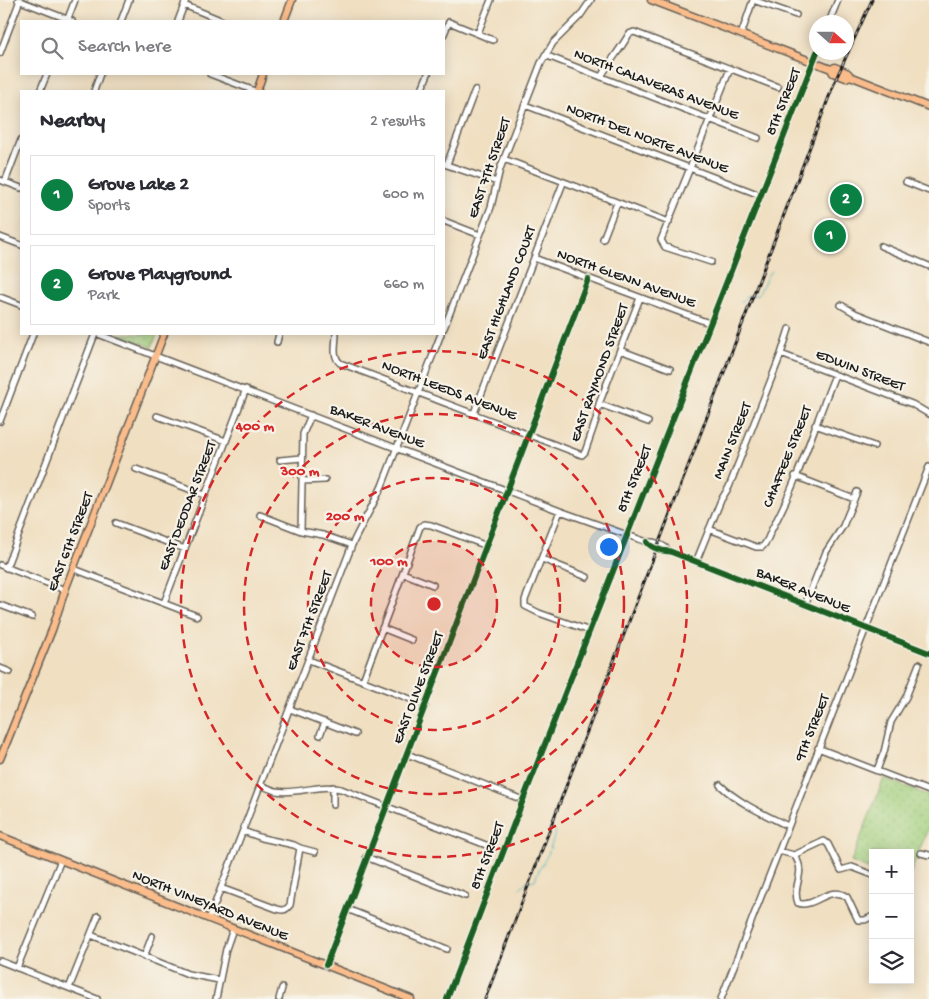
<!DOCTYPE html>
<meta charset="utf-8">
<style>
:root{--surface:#fff;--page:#f7f7f7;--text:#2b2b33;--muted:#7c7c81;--line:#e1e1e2;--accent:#0b8043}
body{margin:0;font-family:"Gochi Hand",sans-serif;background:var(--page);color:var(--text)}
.controls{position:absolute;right:15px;bottom:15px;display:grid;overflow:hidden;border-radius:0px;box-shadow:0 2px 12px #0003}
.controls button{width:45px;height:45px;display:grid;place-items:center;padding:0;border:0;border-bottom:1px solid var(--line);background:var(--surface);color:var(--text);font:25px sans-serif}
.compass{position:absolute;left:809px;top:15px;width:45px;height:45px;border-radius:50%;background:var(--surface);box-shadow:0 2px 12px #0003;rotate:111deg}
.you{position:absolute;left:608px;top:546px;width:18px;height:18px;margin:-12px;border:4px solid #fff;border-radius:50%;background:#1a73e8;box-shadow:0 0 0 8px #1a73e833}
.badge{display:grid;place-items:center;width:32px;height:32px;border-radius:50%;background:var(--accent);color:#fff;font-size:16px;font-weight:700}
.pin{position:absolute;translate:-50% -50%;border:2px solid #fff;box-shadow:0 1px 5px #0006}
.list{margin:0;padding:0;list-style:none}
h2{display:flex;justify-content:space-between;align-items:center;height:65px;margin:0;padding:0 20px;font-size:21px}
h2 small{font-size:16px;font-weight:400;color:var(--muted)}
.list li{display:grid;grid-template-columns:32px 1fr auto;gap:15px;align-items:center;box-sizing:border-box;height:80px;margin:0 10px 10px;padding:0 10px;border:1px solid var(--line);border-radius:0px}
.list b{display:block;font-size:19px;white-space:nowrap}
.list p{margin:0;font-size:16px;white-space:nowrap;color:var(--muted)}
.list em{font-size:16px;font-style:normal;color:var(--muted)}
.icon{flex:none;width:28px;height:28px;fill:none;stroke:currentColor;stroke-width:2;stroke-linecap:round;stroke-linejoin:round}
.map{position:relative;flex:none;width:929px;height:999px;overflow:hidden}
.search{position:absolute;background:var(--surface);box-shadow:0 2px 12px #0003;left:20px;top:20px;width:425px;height:55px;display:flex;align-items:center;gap:12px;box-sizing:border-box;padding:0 18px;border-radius:0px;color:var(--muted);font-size:19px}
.panel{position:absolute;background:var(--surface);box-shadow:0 2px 12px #0003;left:20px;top:90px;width:425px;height:245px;border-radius:0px}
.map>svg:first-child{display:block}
</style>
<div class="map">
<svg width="929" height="999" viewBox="0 0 929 999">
<defs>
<pattern id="park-dots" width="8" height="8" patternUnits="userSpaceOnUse" patternTransform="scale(1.25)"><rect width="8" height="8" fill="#a1cf7d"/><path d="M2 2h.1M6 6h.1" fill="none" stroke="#8ab16b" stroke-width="1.8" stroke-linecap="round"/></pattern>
</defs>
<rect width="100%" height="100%" fill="#f7f3e8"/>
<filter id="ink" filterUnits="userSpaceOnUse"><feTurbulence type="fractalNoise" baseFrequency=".02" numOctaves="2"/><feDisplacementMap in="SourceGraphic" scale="10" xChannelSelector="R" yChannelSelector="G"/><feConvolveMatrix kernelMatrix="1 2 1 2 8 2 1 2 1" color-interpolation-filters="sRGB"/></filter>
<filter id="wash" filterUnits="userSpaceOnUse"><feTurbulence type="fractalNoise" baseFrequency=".0096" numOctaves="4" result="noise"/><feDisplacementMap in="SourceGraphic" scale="20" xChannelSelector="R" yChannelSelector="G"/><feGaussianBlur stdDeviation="1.12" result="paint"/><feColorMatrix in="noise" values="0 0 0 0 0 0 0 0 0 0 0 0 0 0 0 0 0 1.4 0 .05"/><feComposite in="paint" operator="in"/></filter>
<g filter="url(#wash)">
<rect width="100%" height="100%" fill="#f0dfc1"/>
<!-- park -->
<path fill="url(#park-dots)" stroke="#5e764c" d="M117 334H157L152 347Z
M884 778 929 796V826L910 874V853H873V871L851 862Z"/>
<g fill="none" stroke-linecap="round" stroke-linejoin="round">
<!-- stream -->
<path stroke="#47b7be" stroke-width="1" d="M741 302 747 296 758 295 769 273 772 271
M520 888 526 882 535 880 537 874 548 854 556 831"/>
</g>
</g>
<g filter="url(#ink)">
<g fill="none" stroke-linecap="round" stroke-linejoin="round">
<defs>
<path id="minor" d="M18 0 72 21
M753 0 796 15
M184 5 223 21
M67 21 75 0
M121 21 129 0
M178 21 186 0
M829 22 838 0
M478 33 491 0
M444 34 449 22 493 40
M741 35 753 0
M0 53 20 0
M545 55 758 138
M210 74 255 91
M601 77C609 62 621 49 629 34L634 32 778 87
M40 91 47 74
M94 91 100 74
M421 91 428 74
M525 105 760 195
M504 159 669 222
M444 164 497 182
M447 164 475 90
M0 180 21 188
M5 182 21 140
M906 182 929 191
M444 221 480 235
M0 237 21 245
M603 239 617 203
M881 246 929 266
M534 258 709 323
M711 262 665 247 661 240 730 69
M0 297 21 305
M841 305 855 313 929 342
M444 328 491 207 500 169 541 63 553 43 580 16 591 0
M98 334 560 511 647 542C654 541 664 545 669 551
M336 334C336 344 332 356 340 363L582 455 585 452 596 420 599 404 640 298
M277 342 279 334
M620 350 670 369
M781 354 912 404 929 414
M599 404 648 422
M474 413 563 183
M157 416 226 441
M0 421 33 334
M815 425 874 446
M280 460 302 458
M136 469 205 495
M795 476 854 499
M302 481 325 480
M560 511 525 600V606L539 613 590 631
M260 515 301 531 323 535 352 545
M116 523 185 549
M709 529 756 547H762C768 542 769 534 773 527 798 481 815 424 835 375
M301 531 303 434 311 415
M647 542C650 547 663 552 669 551L929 653
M542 559 587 577
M696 562 721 500 729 487 781 354 789 329
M0 565 65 590
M6 568 95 334
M74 569 197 616
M403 573 433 585
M164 603 246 389
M0 605 32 617
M805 605 826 552 843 526 857 492
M382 628 412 640
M309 660 426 705
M0 668 10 672
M363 680 420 527 424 524 431 525 487 546
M290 709 355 734
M320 735 325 722
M818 748 929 791
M407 754 523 800
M877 770 884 752 891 722 906 697 919 664
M261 785C266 787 271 790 276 791 298 795 318 783 341 789L486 845
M720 785C740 804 764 814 788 826
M333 805V787
M243 831 262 838 294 845 300 848 315 852
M779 851 794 855C808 873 791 885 798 903 814 909 829 884 847 897L858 920H865L873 916
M921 853 929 855
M794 855 824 841 828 844 841 870 852 867 873 875
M366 857 465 896
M221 888 277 909C284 911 286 910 290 905L300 848
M347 909 447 949
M209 919 352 545C361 525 373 506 382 486L441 334
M91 935 188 974 219 980
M144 957 152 936
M0 961 97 999
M326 965 588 279
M17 968 61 860
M69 988 98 916
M216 999 226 949 233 929
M279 999 282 988
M447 999 523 800 817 52
M721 999 929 467"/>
<path id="major" d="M651 0 813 62 831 69 833 73 846 78 850 76 929 107
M284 21 292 0
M831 69 835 67 848 73 850 76
M257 91 263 74
M0 759 52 630 65 590 164 334
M0 836 411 999"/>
</defs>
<!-- minor casing -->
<use href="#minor" stroke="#666056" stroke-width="8"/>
<!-- major casing -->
<use href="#major" stroke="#666056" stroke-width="9"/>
<!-- minor -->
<use href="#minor" stroke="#fff" stroke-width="5"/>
<!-- major -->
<use href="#major" stroke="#fabc8b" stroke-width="6"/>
<defs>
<path id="rail" d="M485 999 835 81 872 0"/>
</defs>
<!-- rail casing -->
<use href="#rail" stroke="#1c1c1c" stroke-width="3"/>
<!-- rail -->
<use href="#rail" stroke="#f7f3e8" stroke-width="1" stroke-dasharray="4" stroke-linecap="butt"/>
<defs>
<path id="cycleway" d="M647 542C650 547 663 552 669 551L929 653
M326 965 588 279
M447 999 523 800 817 52"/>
</defs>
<!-- cycleway casing -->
<use href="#cycleway" stroke="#f7f3e8" stroke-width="9"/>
<!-- cycleway -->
<use href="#cycleway" stroke="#1b5e20" stroke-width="6"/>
</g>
</g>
<!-- distance rings -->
<circle cx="434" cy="604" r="63" fill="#d62828" fill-opacity=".12"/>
<g fill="none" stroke="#d62828" stroke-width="2.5" stroke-dasharray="9 6">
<circle cx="434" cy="604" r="63"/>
<circle cx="434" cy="604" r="126"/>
<circle cx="434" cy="604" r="190"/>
<circle cx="434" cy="604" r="253"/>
</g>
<g text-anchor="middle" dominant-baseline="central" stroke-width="4.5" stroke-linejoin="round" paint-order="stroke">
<!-- street labels -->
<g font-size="15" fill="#1c1c1c" stroke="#f7f3e8">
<text transform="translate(656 85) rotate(21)">NORTH CALAVERAS AVENUE</text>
<text transform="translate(784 102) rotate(-68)">8TH STREET</text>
<text transform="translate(647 139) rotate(21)">NORTH DEL NORTE AVENUE</text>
<text transform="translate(490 168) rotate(-71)">EAST 7TH STREET</text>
<text transform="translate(626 279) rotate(20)">NORTH GLENN AVENUE</text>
<text transform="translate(507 293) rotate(-69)">EAST HIGHLAND COURT</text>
<text transform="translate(860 371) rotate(21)">EDWIN STREET</text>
<text transform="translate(600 373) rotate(-70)">EAST RAYMOND STREET</text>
<text transform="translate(449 391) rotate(21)">NORTH LEEDS AVENUE</text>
<text transform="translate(377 427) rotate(21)">BAKER AVENUE</text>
<text transform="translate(733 441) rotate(-68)">MAIN STREET</text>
<text transform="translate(788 457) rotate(-68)">CHAFFEE STREET</text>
<text transform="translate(635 479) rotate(-68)">8TH STREET</text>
<text transform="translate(188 506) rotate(-69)">EAST DEODAR STREET</text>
<text transform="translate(71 542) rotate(-69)">EAST 6TH STREET</text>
<text transform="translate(803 591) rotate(22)">BAKER AVENUE</text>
<text transform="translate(310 621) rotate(-69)">EAST 7TH STREET</text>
<text transform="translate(419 688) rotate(-69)">EAST OLIVE STREET</text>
<text transform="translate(813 728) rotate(-68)">9TH STREET</text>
<text transform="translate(488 856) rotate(-69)">8TH STREET</text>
<text transform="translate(210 906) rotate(22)">NORTH VINEYARD AVENUE</text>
</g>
</g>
<circle cx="434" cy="604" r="8" fill="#d62828" stroke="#f7f3e8" stroke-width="2.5"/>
<g font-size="15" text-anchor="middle" font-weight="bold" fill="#d62828" stroke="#f7f3e8" stroke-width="4.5" stroke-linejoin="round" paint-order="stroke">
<text x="255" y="430">400 m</text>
<text x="300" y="475">300 m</text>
<text x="345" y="520">200 m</text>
<text x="389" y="565">100 m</text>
</g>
</svg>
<div class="controls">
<button>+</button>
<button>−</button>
<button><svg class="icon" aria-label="layers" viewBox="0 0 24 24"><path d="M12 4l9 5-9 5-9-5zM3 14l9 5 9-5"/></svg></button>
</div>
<svg class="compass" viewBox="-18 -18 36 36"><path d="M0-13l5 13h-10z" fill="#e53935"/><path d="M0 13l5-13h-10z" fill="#7c7c81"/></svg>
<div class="you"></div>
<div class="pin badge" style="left:830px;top:236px">1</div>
<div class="pin badge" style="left:846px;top:200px">2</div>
<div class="search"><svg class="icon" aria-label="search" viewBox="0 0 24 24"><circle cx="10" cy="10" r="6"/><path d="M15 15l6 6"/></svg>Search here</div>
<section class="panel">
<h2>Nearby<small>2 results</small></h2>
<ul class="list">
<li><span class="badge">1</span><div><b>Grove Lake 2</b><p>Sports</p></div><em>600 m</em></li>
<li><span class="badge">2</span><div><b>Grove Playground</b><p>Park</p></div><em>660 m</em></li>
</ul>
</section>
</div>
